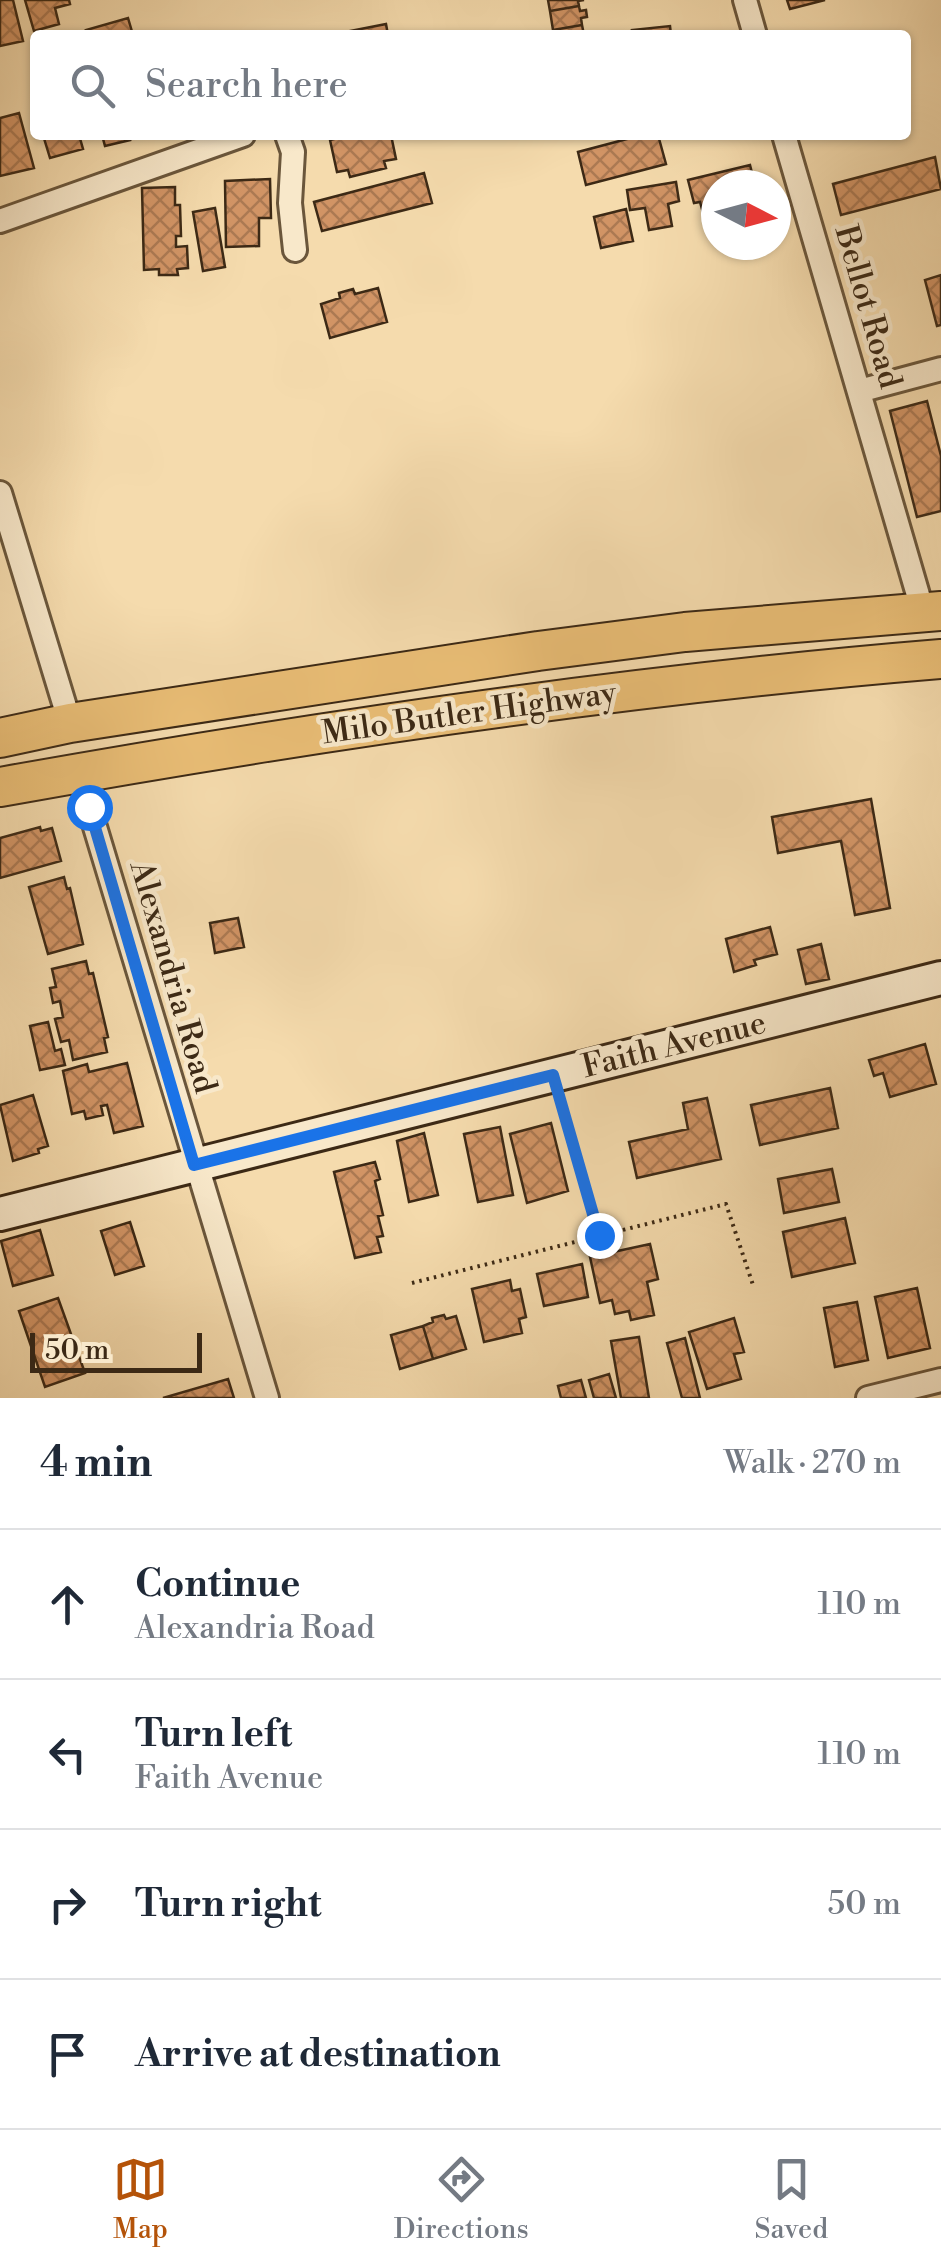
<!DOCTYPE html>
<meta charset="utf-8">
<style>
:root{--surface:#fff;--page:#f6f6f7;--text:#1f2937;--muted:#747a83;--line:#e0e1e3;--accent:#b45309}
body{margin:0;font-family:"Libre Bodoni",serif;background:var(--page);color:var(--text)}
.compass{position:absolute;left:701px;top:170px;width:90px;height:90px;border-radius:50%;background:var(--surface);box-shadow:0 2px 8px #0004;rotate:96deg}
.scale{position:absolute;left:30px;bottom:25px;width:172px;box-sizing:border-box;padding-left:10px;border:5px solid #3c2915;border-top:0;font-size:28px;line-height:35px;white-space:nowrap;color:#3c2915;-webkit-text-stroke:8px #f8e8ca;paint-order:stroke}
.stop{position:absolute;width:30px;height:30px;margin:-22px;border:8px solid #1a73e8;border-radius:50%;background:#fff}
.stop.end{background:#1a73e8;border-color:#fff;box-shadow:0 2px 10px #0008}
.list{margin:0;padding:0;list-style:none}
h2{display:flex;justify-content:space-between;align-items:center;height:130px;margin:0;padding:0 40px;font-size:42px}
h2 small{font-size:32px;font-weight:400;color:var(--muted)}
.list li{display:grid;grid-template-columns:65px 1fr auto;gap:30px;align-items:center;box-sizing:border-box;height:150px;padding:0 40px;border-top:2px solid var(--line)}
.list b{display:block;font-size:38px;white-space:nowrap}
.list p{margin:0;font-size:32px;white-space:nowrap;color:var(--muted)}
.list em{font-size:32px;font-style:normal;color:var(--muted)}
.icon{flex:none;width:55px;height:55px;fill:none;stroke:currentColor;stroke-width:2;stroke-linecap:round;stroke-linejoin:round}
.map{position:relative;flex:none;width:941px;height:1398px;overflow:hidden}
.search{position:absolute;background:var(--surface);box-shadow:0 2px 8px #0004;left:30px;right:30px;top:30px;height:110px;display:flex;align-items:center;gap:25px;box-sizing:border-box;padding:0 35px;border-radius:10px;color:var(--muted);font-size:38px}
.sheet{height:730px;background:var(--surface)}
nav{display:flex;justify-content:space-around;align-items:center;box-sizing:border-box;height:140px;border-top:2px solid var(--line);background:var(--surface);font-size:28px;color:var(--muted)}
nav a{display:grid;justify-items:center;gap:5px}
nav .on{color:var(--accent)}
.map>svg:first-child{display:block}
</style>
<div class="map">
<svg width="941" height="1398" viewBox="0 0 941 1398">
<defs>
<pattern id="building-cross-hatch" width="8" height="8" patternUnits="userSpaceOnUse" patternTransform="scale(2.5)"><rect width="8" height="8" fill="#d19465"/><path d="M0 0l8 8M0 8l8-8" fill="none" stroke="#ab7952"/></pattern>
</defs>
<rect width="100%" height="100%" fill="#f5dbad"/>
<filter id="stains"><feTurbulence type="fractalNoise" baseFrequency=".002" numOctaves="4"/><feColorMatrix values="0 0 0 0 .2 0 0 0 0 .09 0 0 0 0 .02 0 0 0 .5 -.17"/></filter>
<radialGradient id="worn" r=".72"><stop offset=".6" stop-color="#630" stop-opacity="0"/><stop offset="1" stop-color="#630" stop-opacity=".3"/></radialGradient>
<!-- building -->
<path fill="url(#building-cross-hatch)" stroke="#3c2915" stroke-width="2.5" d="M0 0H13L23 41 0 46Z
M25 0H69L70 4 55 8 59 24 34 31Z
M548 0H584L578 1 579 6 550 11Z
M787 0H825L790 9Z
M579 6 580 11 586 10 587 17 581 18 582 25 553 30 550 11Z
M128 18 133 35H88L86 30Z
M386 24 388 35H330Z
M582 25 584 35H553V30Z
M670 26 671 35H633L632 30Z
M19 113 34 168 0 176V118Z
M43 135H79L83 149 50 158Z
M102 135H128L130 140 105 146Z
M350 135H391L396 159 384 161 386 168 350 177 348 170 337 172 330 140Z
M642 135H658L666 164 586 185 578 152Z
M935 157 941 189 841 215 833 184Z
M750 165 755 185H716V229L708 231 700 202 694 203 688 180Z
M424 173 432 203 322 231 314 202Z
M270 179 271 218H259V246L226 247 225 181Z
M676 182 679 201 668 204 672 226 649 230 645 208 630 210 627 190Z
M175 187V205H180L181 236H176V247L187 246 188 268 177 269 178 275H159V269L144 270 142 188Z
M215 208 225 267 203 271 193 212Z
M626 209 633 241 601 248 594 217Z
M941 275V325L937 326 925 280Z
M378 288 387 322 330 338 321 304 340 298 339 293 353 289 355 294Z
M927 401 941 456V511L917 517 890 411Z
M871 799 890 908 855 915 841 841 778 853 772 817Z
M40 827 41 831 52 828 61 861 0 878V838Z
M64 877 67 889 70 888 83 944 48 954 29 887Z
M238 918 244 947 215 953 210 923Z
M770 927 777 954 754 960 756 965 734 972 726 939Z
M821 944 829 979 806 984 798 950Z
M86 961 89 974 93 973 108 1037 104 1038 107 1052 73 1060 69 1040 61 1042 55 1019 63 1017 60 1001 53 1003 50 988 56 987 52 969Z
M48 1022 55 1051 61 1049 65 1065 40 1070 30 1026Z
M925 1044 936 1084 890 1097 883 1073 874 1076 869 1060Z
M127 1063 143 1126 114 1133 107 1105 101 1106 103 1115 86 1119 84 1111 72 1114 63 1071 87 1064 89 1072Z
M830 1088 838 1128 760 1145 751 1105Z
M33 1095 48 1146 38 1149 39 1153 13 1161 0 1105Z
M707 1098 721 1159 637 1178 629 1142 688 1129 683 1103Z
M551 1123 568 1191 527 1203 510 1134Z
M500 1127 513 1195 478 1202 464 1134Z
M424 1133 438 1195 409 1202 397 1141Z
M375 1162 380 1179 375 1181 383 1215 378 1216 383 1236 377 1237 381 1252 355 1258 334 1172Z
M832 1169 839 1202 784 1213 778 1179Z
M845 1218 855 1263 792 1277 783 1232Z
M130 1222 144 1266 115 1275 101 1231Z
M40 1230 53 1275 13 1286 1 1241Z
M650 1244 658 1279 647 1282 654 1315 631 1320 629 1311 615 1314 612 1300 600 1303 590 1257Z
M582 1264 588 1297 544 1306 537 1274Z
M510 1280 512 1291 520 1289 526 1317 519 1319 522 1333 484 1342 472 1289Z
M917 1288 930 1348 888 1358 875 1297Z
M58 1298 85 1373 45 1387 19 1311Z
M857 1302 868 1360 835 1367 824 1308Z
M444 1315 446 1319 456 1316 466 1349 433 1359 423 1326 433 1322 432 1318Z
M734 1318 744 1352 734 1354 741 1379 707 1389 689 1332Z
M423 1326 433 1359 400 1369 391 1335Z
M639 1337 649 1398H621L611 1341Z
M685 1338 700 1398H682L667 1343Z
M609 1374 616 1398H594L589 1380Z
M228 1379 234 1398H163Z
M581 1380 586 1398H561L558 1386Z"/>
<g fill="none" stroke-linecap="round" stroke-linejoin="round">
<defs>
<path id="street" d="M745 0 755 35
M287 135 293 152 290 203 295 250
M784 135 923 612
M0 221 243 135
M859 391 941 369
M0 493 70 723
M89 807 267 1398
M868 1398 941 1380"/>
<path id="secondary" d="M0 1214 941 978"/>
<path id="primary" d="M0 738 70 723 538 651 685 632 941 611
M0 787C312 731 625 685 941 659"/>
</defs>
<!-- street casing -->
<use href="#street" stroke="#6a563b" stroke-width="28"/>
<!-- secondary casing -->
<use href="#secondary" stroke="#3c2915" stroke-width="38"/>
<!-- primary casing -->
<use href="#primary" stroke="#3c2915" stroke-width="42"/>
<!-- path -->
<path stroke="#3c2915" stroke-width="4" stroke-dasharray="2.5 5" stroke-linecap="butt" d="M561 1100 599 1235
M412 1283 726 1204 753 1285"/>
<!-- street -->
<use href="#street" stroke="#f8e8ca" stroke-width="22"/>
<!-- secondary -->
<use href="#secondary" stroke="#f8e8ca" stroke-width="32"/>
<!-- primary -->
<use href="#primary" stroke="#eabe76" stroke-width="38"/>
</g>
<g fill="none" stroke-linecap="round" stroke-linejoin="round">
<!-- route -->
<path stroke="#1a73e8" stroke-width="12" d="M89 807 194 1165 553 1075 599 1235"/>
</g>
<g text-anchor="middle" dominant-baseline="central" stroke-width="9" stroke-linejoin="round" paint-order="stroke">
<!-- street labels -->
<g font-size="32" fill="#3c2915" stroke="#f8e8ca">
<text transform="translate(868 307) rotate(74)">Bellot Road</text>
<text transform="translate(469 713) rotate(-8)">Milo Butler Highway</text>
<text transform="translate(173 977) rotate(74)">Alexandria Road</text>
<text transform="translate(674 1045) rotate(-14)">Faith Avenue</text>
</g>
</g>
<rect width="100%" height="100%" filter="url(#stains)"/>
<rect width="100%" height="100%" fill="url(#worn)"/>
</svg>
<svg class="compass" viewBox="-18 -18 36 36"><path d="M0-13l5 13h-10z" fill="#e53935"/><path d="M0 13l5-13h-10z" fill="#747a83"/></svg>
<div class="scale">50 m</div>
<div class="stop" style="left:89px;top:807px"></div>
<div class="stop end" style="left:599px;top:1235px"></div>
<div class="search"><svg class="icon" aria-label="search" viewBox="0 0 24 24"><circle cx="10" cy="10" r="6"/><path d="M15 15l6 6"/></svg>Search here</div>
</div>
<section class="sheet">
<h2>4 min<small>Walk · 270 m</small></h2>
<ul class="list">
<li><svg class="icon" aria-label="ahead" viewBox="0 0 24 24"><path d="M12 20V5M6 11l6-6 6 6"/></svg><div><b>Continue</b><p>Alexandria Road</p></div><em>110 m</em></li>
<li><svg class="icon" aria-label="left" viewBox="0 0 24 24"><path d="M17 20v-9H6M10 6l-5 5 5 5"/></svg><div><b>Turn left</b><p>Faith Avenue</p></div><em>110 m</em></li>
<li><svg class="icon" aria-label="right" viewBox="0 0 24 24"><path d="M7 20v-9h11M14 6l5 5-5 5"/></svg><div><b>Turn right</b></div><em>50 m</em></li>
<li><svg class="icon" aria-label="arrive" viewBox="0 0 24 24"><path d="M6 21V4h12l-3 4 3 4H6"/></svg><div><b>Arrive at destination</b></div></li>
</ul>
</section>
<nav>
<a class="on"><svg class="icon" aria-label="map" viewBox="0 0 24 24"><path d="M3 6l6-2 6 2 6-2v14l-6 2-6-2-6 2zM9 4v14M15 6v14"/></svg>Map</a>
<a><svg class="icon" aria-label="directions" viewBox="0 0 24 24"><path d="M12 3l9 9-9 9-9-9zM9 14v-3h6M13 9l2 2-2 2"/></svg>Directions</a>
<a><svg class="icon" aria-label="saved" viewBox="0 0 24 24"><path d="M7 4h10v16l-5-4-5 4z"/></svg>Saved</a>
</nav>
